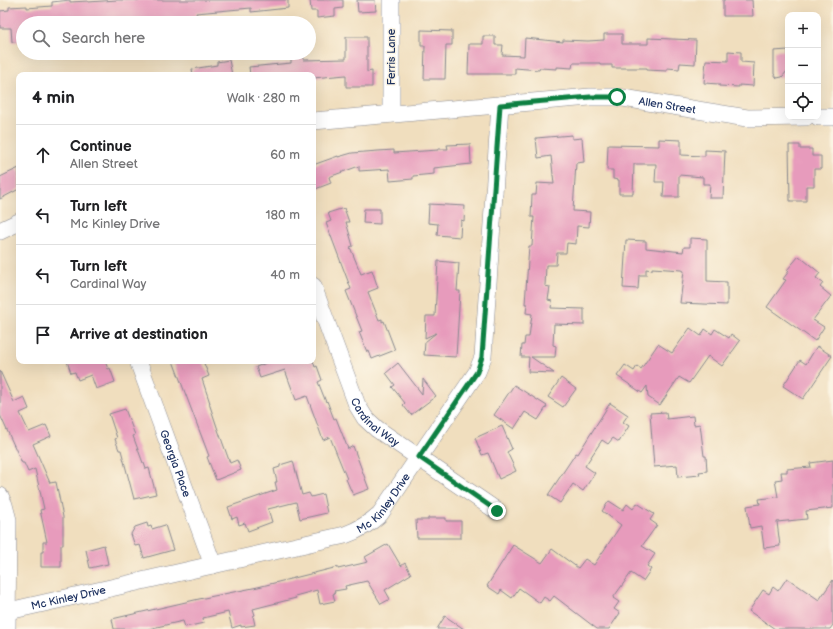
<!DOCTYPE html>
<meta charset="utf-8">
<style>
:root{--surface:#fff;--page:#f2f2f2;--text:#202124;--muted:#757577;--line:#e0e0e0}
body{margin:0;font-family:"Balsamiq Sans",sans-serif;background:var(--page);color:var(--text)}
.controls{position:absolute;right:12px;top:12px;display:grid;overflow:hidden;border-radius:8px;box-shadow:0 4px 16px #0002}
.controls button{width:36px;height:36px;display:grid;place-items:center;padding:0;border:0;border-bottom:1px solid var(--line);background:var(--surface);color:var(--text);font:20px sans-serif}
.stop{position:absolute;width:12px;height:12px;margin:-9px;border:3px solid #0b8043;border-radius:50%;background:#fff}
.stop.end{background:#0b8043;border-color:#fff;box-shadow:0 1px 4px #0008}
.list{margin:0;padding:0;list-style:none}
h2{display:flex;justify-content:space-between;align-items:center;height:52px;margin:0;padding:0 16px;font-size:17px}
h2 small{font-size:13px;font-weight:400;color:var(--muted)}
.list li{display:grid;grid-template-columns:26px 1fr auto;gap:12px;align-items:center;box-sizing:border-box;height:60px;padding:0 16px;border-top:1px solid var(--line)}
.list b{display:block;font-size:15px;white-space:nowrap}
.list p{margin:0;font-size:13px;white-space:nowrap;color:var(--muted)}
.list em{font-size:13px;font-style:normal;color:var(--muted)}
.icon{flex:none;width:22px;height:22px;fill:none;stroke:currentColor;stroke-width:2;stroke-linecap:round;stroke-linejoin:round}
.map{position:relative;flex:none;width:833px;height:629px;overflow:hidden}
.search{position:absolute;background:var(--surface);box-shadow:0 4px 16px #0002;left:16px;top:16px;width:300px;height:44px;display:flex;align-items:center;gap:10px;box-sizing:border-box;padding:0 14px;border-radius:22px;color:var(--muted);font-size:15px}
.panel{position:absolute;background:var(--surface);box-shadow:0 4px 16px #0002;left:16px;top:72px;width:300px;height:292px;border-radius:8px}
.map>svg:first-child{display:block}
</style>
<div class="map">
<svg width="833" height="629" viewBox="0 0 833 629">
<rect width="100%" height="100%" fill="#fcf5e5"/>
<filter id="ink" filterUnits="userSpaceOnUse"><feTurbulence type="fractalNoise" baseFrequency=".025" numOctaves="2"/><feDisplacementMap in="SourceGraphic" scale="8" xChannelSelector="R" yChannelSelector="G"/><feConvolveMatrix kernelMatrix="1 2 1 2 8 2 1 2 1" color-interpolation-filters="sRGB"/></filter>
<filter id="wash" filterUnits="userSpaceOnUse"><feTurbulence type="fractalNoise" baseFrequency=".012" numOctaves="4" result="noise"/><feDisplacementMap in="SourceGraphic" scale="16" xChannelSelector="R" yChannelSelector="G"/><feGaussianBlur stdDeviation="0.9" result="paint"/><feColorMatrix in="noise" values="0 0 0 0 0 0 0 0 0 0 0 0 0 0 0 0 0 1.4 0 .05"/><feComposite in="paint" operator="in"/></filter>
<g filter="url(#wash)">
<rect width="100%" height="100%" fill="#f0debe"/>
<g id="blocks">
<!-- building -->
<path fill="#e79bbc" d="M70 0V2L88 1V2L117 0H288V8L251 12V8L196 13 197 16 152 22V23H79V22L64 23H23V41L12 42 11 28H0V11L9 10V7L27 6V8L52 6V2Z
M310 0H343V8L335 9V16L317 18V11H311Z
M357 0H375L376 11 358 12Z
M723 0H752L753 16H723Z
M421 30 452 31V45H446L445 79H424L425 46H421Z
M604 34H622V44H648V38L696 40 695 64 680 63 679 69 667 68V71L647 70V68H612V65H600V63H573L572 68 557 67V69L540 68 539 70 515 68V74H468L469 44H483V36H495V45H503L502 55 524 56 525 38 563 42V40L588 41 604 40Z
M346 37H367V72L372 71V87H346V75L313 78V75H250L249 67 291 63V53H303L304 60 346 59Z
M788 50V70L782 77 777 78 774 74V51Z
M728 51 741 52V62L754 63 753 86 739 85V87L719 86V84L704 83 706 60 728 61Z
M229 60 232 75H193L192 69 217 65V62Z
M572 135V139L582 138 584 162 576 163 573 211 590 212 589 227 577 226 576 244 567 243 566 253H557L556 265H546L545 286 550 287 548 300 552 301 551 308 584 309V325L554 324 553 345 556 346 555 357H531L554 373 528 372 529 357H521L522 345H524L525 337H529L532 314 526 313 527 304H525L529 246H532L534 217H531L532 195H536L537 183 554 184 551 156 538 158 536 138Z
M659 139 681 140V155L705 156V150L725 151 723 198H709L710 184H703V177L679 175V197H663L664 182H655L656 164H634L633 194H619V180L613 179V170H607L608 145 659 146Z
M470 144 471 164 434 168V174L413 176V179L390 181 389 169 359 171V166L329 177 331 183 313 190V165L338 156V157L352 153 378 151 394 150V153L438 150V149H448L447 145Z
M789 145H800V149H812V156H821V169H814V186H806V201H790Z
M19 168V189L0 199V177Z
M429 204 465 206 464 221 461 220 460 237 437 235 438 224 428 223Z
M344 208 349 222H346L353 246 350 247 361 274 372 270 378 288 368 292 379 320 382 319V322L384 321 395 350 372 359 369 351 367 352 359 332 362 331 346 291 351 289 326 223 331 221 328 213Z
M364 209H380V224L363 223Z
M690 238 707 239V281L727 282V305L680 303 684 271 682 270 652 268V270L646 269V275H639L638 289 623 288 626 240 646 241V248L683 252 684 247H690Z
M799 256 820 273 816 278 823 283 820 287 831 296 813 320 824 327 815 341 767 307 786 280 783 279 789 271 787 270Z
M438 261 459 263 457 291H460L456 357 424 355 425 342 436 333 425 338 426 316H435Z
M690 328 701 336 705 329 712 334 715 329 729 338 731 334 740 341 722 366 708 356 689 383 679 377 660 405 648 397 647 386 642 393 617 376 625 365 634 371 637 366 641 369 658 344 672 353Z
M817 346 832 356 803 399 783 386 800 360 806 364Z
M67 361H105L108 369 110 368 115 382 96 389 91 375 78 380 75 372 71 373Z
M173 361H203L209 376 202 379 210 403H209L217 427 230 463 237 460 241 470 216 480 207 457 209 456Z
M271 361H313L315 367 317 366 322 380 318 382 326 402 327 401 334 419 336 418 348 449 353 446 369 489 353 495 346 479H347L330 437 323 440 307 396 296 400 285 370 260 378 256 367Z
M398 363 422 394 423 379 436 396 411 415 403 405 405 403 392 387 395 385 386 373Z
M0 371 14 402 24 397 29 409 20 413 29 432 46 425 51 436 33 444 50 483 56 482 63 517V545H61V567H41V552H43V542H47L40 510 44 509 35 469 28 472 24 463H22L0 415Z
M561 378 576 389 563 407 548 397Z
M514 385 547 406 538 420 525 412 514 429 494 415Z
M610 403 628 415 623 422 629 426 619 442 613 438 608 444 602 440 585 466 595 473 583 491 573 484 560 503 548 495 576 453 578 454Z
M125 409 135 435 133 436 143 463H144L146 469 149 468 156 494 134 499 121 450H119L115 439 117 438 109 414Z
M666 412 667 419 693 416 694 425 700 424 704 456H706L707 471 699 472 700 475 678 477 677 465 654 467 650 413Z
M502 426 512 449 507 452 516 471 499 479 488 453 482 455 475 438Z
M833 460V508L806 511 807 519 777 522 780 546 764 548 761 526 750 528 747 506 760 504 759 499 778 497 775 480 782 479 781 472H787V469L811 467 810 463Z
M293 461 302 495 309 493 311 497 323 494 327 513 300 519 296 502 268 509 272 522 248 531 245 523 239 525 237 517 232 519 228 507 277 490 275 482H277L274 469 280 467V465Z
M609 501 623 510 627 504 633 509 637 503 654 514 650 520 657 525 642 546 655 554 647 566 651 569 643 581 631 573 613 598 619 602 614 609 620 613 609 629H597L554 596 550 601 544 597 540 603 519 588 512 598 501 590 499 594 487 586 513 545 542 563 552 549 578 568 585 559 594 565 621 525 602 511Z
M428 518H446V521H461V538H417L416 520H428Z
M147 523 148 527 151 526 152 529 165 525 173 550 144 558 140 545 135 546 131 534 135 527Z
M388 544 401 566 405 563 411 574 385 590 390 599 381 604 367 581 345 586 346 589 334 591 335 593 333 594 335 601 320 604 317 590 295 596 296 598 253 609 255 615 253 616 255 625 241 627V625L232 628 228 612 203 618 204 623 185 627 183 621 148 629H114L112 619 199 599 258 587 338 567V569L368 562 365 557Z
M104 545 108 564 90 568 86 550Z
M787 578 819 600 833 580V625L830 629H775L749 611 763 590 769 594 773 587 778 591Z
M445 616 464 629H437Z"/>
</g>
</g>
<g filter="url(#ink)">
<use href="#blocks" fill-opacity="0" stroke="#86868e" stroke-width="1"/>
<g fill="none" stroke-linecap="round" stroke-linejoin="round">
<defs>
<g id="minor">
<path d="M391 114V0"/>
<path d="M818 117H833"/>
<path id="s1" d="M313 121 590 97H617L747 118 806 117"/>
<path d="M0 231 19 222"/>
<path id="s2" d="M313 286 357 405 365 418 377 429 497 511"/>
<path id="s3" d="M138 361 213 565"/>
<path d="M0 496 4 505 8 520 7 629"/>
<path id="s4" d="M0 613 345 535C359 530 369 524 380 514L477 372 483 357 500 105"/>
</g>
</defs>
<!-- minor casing -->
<use href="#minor" stroke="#86868e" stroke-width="18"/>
<!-- minor -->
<use href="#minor" stroke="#fff" stroke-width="17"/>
</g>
</g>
<g fill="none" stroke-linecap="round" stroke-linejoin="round" filter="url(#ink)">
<!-- route -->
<path stroke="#0b8043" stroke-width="5" d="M497 511 419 457 477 372 482 357 500 105 590 97H617"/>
</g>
<g text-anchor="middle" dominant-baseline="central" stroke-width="3" stroke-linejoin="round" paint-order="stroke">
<!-- street labels -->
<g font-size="11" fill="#1b2f5e" stroke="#fcf5e5">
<text transform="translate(391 57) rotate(-90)">Ferris Lane</text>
<text stroke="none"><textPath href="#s1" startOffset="356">Allen Street</textPath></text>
<text stroke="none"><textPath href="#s2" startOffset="152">Cardinal Way</textPath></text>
<text stroke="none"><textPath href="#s3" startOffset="109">Georgia Place</textPath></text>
<text stroke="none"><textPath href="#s4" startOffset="405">Mc Kinley Drive</textPath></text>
<text stroke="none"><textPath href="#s4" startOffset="70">Mc Kinley Drive</textPath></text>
</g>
</g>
</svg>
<div class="controls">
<button>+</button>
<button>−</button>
<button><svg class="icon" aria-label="locate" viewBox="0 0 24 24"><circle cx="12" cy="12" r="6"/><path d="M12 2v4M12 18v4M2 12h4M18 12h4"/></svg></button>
</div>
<div class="stop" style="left:617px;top:97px"></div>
<div class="stop end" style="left:497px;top:511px"></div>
<div class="search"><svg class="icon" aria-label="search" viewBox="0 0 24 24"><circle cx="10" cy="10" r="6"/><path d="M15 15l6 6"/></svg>Search here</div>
<section class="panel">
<h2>4 min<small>Walk · 280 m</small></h2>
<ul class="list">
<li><svg class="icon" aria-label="ahead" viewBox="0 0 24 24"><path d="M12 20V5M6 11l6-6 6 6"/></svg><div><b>Continue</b><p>Allen Street</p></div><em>60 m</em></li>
<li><svg class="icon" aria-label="left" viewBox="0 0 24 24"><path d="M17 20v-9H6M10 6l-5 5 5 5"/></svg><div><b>Turn left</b><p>Mc Kinley Drive</p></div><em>180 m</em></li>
<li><svg class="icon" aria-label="left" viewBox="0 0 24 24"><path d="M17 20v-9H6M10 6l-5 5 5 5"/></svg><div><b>Turn left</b><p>Cardinal Way</p></div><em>40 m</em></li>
<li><svg class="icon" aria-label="arrive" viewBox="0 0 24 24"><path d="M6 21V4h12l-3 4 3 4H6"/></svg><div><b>Arrive at destination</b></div></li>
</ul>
</section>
</div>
